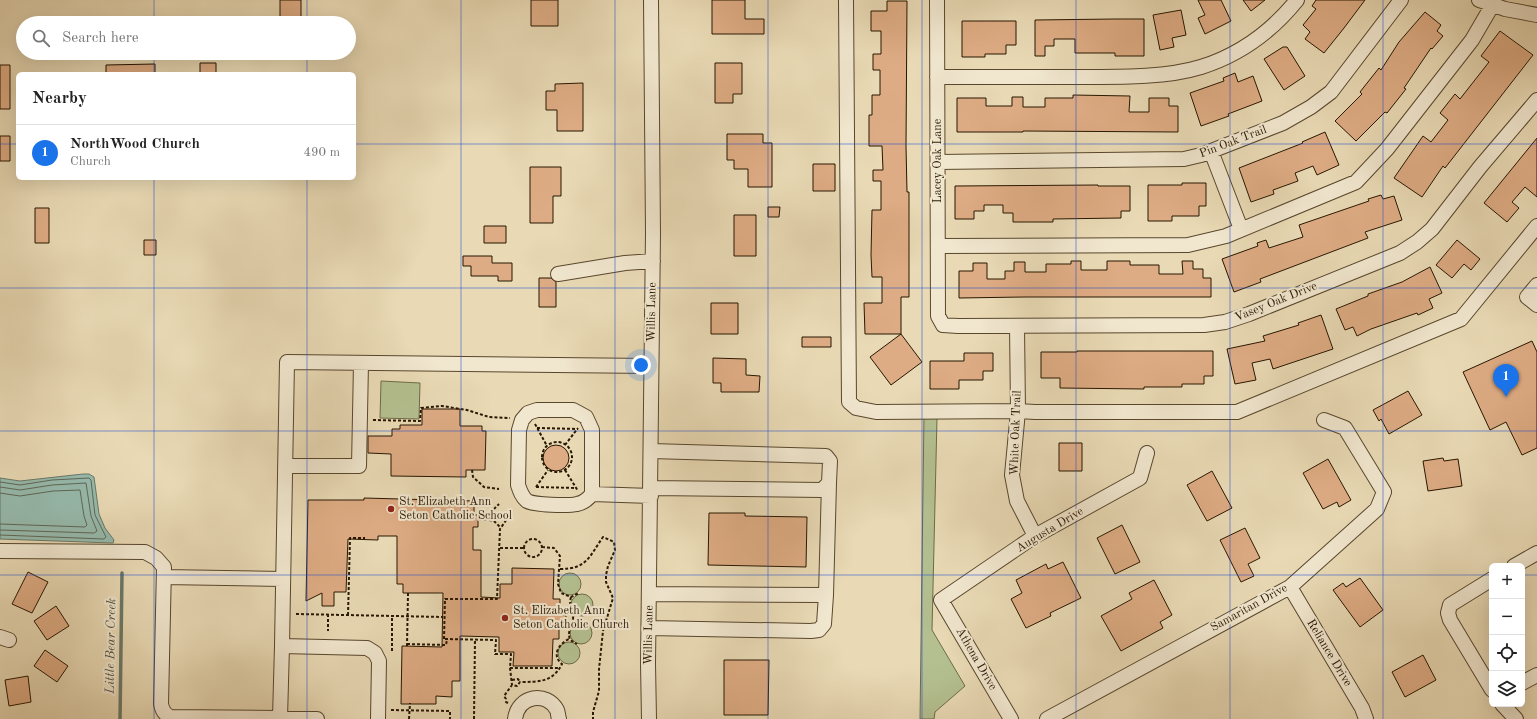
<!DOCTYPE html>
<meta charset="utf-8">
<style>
:root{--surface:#fff;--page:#f2f2f2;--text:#222;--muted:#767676;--line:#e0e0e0;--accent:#1a73e8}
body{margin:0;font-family:"Old Standard TT",serif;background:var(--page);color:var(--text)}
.controls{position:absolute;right:12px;bottom:12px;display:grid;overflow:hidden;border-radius:6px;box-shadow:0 4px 16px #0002}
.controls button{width:36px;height:36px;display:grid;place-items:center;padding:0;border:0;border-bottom:1px solid var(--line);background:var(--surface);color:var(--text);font:20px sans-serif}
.you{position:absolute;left:641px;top:365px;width:14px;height:14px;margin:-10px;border:3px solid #fff;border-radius:50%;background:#1a73e8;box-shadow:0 0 0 6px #1a73e833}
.badge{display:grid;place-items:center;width:26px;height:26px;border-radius:50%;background:var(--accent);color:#fff;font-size:13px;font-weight:700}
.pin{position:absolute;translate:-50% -33px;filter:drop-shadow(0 1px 2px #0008)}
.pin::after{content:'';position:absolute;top:21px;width:14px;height:12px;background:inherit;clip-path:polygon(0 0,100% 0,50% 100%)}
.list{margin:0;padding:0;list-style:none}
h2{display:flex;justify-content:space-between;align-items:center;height:52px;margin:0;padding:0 16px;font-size:17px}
h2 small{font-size:13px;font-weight:400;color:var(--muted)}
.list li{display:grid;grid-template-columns:26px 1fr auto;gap:12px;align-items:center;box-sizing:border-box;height:56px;padding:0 16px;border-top:1px solid var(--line)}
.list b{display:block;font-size:15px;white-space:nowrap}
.list p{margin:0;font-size:13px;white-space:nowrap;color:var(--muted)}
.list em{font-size:13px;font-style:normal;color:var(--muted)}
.icon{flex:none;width:22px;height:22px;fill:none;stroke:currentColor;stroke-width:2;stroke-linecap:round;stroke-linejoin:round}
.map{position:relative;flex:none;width:1537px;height:719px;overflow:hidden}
.search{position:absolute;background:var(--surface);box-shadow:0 4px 16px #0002;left:16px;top:16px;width:340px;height:44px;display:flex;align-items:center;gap:10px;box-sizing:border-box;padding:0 14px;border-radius:22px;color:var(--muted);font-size:15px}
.panel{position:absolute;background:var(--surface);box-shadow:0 4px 16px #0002;left:16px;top:72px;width:340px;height:108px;border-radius:6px}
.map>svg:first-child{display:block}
</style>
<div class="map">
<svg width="1537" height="719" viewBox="0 0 1537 719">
<rect width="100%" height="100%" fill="#e9dab5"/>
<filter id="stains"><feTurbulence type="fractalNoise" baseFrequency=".005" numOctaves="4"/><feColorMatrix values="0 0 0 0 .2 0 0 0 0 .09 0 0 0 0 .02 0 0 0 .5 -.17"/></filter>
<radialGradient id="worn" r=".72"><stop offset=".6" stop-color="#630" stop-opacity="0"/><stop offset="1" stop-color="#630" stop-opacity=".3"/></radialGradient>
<!-- green -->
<path fill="#b4c090" stroke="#6e6b48" d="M381 381 420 383 419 419 380 418Z
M924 414 937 418 932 630 965 686 935 712 934 719H920Z
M559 584a11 11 0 1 1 22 0a11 11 0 1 1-22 0Z
M571 605a11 11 0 1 1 22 0a11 11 0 1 1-22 0Z
M570 633a11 11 0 1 1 22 0a11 11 0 1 1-22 0Z
M558 653a11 11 0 1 1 22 0a11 11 0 1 1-22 0Z"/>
<!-- water -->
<path fill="#97bbae" stroke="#6a7968" d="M83 474H89L94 477 99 514 105 528 114 540 113 543 0 539V478L20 481Z"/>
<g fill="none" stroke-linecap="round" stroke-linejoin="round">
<!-- shore -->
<path stroke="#5f6857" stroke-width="1" d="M0 482 20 485 52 480 89 478 91 480 95 515 106 537 104 539 0 535
M0 487 20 490 52 485 86 483 91 516 97 531 94 533 0 530
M0 493 20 496 53 491 80 490 84 516 87 525 85 527 0 524"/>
<!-- stream -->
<path stroke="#6a7968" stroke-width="3.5" d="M120 719 122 573"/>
</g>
<!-- building -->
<path fill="#deac84" stroke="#271600" d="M280 0H301V23H280Z
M531 0H558V26H531Z
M712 0H745V19H764V34H712Z
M1198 0H1221L1231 21 1205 34 1198 18 1205 15Z
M1243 0H1265L1251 11Z
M1316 0H1365L1344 28 1324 53 1305 39 1310 32 1303 25 1316 9 1312 6Z
M887 1H907L906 146 907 192H909V297H901V334H865L864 303H882V277H872L871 255 872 210H881V181H873V170H883L882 146H869V115H872V95H880V70H873V54H881V31H871V11H887Z
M1181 10 1186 35 1172 38 1174 47 1160 50 1153 15Z
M1425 12 1441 25 1437 31 1443 36 1432 49 1431 48 1404 88 1406 89 1387 113 1385 112 1356 141 1335 121 1362 94 1360 92 1379 68 1381 70 1399 42Z
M1115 19H1144V56H1115V53H1075V39H1054V46H1045V56H1035V20Z
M962 21H1016V45H1006V54H985V57H962Z
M1500 31 1533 55 1445 168 1443 166 1422 197 1394 178 1423 136 1431 142 1448 120 1440 113 1455 94 1460 99 1489 62 1481 56Z
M1283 47H1287L1305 76 1284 90 1264 59Z
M200 63H216V74H200Z
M715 63H742V94H733V103H715Z
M155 64V74H106V65Z
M0 65H10V109H0Z
M1235 73 1238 82 1253 76 1262 101 1228 114 1229 116 1201 126 1190 93 1224 81 1223 78Z
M583 83V131H557V110H546V91H555V84Z
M1073 95 1130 96 1129 112H1149V98H1169V106H1178V132L1023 131V132H957V98H986V106H1012V97H1023V107H1045V98H1073Z
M1325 132 1339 165 1317 175 1313 166 1295 173 1298 181 1273 190 1274 194 1251 202 1239 168 1303 143 1302 142Z
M727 134H763V143H772V187H748V169H734V160H727Z
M0 136H10V161H0Z
M1537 138V197L1525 187 1512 202 1519 208 1507 222 1484 203Z
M813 164H835V191H813Z
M530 167H561V196H553V223H530Z
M1182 183H1206V206H1199V216H1172V221H1148V185H1182Z
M1098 185V186H1130V211H1121V218L1053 219V222H1013V213H1003V205H984V211H974V219H955V186Z
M1381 195 1383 199 1394 196 1402 220 1365 232 1368 238 1260 279 1261 282 1234 292 1222 259 1258 246 1257 243 1266 240 1269 248 1303 237 1299 225 1369 201 1368 199Z
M768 207H780L779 217H768Z
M35 208H49V243H35Z
M734 215H756V256H734Z
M484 226H506V243H484Z
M144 240H156V255H144Z
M1457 240 1480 259 1471 270 1464 264 1452 278 1436 265Z
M463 256H492V263H512V281H498V276H471V266H463Z
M1071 261H1081V270H1107V261H1130V265H1159V274H1183L1182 261H1193V269H1203V278H1211V297H1025L959 298V271H973V263H987V279H1005V271H1014V262H1025V272H1046V264H1071Z
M1430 267 1442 293 1429 299 1433 308 1418 315 1417 313 1371 329 1357 336 1353 327 1345 330 1336 309 1368 296V294L1402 282Z
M539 278H551L556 282V307H539Z
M711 303H738V334H711Z
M1321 315 1333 349 1273 369 1270 359 1252 363 1256 380 1235 384 1227 349 1265 341 1263 336 1299 325 1298 323Z
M901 334 922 362 891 385 870 357Z
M802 337H831V347H802Z
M1532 341 1537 352V448L1522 455 1506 422 1490 430 1463 372Z
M1077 351H1213V376H1204V384H1182V387H1144V389L1060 388V378H1041V352H1077Z
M964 353H993V371H983V380H959V389H930V361H964Z
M713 358 746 359V375L760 376 759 392H721V383H713Z
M1408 391 1422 415 1389 434 1381 419 1379 421 1373 410Z
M422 409H460V426H482V431H486L485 470H466V477L391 476V454L368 453V436H392V429H400V425H422Z
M1059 443H1082V471H1059Z
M543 458a13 13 0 1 1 26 0a13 13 0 1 1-26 0Z
M1443 458 1444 461 1458 459 1462 486 1428 491 1423 461Z
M1328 459 1351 500 1339 507 1337 502 1323 509 1303 473Z
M1212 471 1232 508 1207 521 1187 485Z
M364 498 474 501V515H478V527H473V550H481V597L500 598V584H512V568L554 569 553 599H560V608L565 613 567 620 563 627 559 629V639H553L552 666H513L514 652H499V637L460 636V681H452V697L436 696V704H401L402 646 442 647 443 593H403V584H397V536H378V540L348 539 346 592H334V606H322V593L306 601 308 500H364Z
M709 513H745V516L807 517 806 567 708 565Z
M1122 525 1140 562 1115 574 1097 538Z
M1245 528 1260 558 1248 564 1254 576 1241 582 1220 540Z
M1063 562 1081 598 1050 613 1051 616 1026 628 1011 599 1022 593 1016 580 1046 564 1048 569Z
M28 572 48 582 32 613 12 604Z
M1360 578 1383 610 1360 627 1333 590 1343 583 1346 587Z
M1154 580 1172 615 1160 622 1163 628 1121 651 1101 616 1132 599 1129 593Z
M56 606 69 626 47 640 34 621Z
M45 650 68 666 57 682 34 666Z
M1423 655 1436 680 1405 697 1392 672Z
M724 660H769L768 715H724Z
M28 676 31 702 9 706 5 680Z"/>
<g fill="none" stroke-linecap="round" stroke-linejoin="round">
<defs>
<path id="minor" d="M846 0 849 402 856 408 876 412 1018 411 1035 412H1237L1461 319 1537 226
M937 0 938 316 943 325 958 326 1204 325 1225 322 1249 314 1400 253 1417 242 1432 229 1480 167 1537 100
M1479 0 1505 9 1537 15
M937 77C985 77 1033 77 1080 77 1118 77 1165 78 1201 67 1239 55 1272 31 1297 0
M1211 151 1241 229
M938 162 1184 159 1201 155 1283 123 1311 107 1331 92 1401 0
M938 246 1188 245 1226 236 1356 182 1387 149 1472 40 1493 4
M558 274 625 263 653 261
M1537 285 1527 297 1537 305
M1017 326 1018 411 1012 475 1017 501 1035 536
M651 451 826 456 830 461 829 483 822 490 651 488
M285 466H359L361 363
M592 494V430L586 417 573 410H537L528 413 522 420 519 430 518 485C520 491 522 497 527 501 534 505 568 506 577 504 583 503 588 499 592 494L651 496
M0 551 145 552 156 558 164 567 161 704C162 710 164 714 170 717L280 718 282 646
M1514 566 1537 553
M164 577 283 579
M1492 579 1450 605 1448 613 1450 620 1492 690
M1290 587 1362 708 1366 719
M826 595 829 483
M649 628 811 631 819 630 824 624 826 595 650 594
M0 637 9 640
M1522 683 1537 675
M1502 704 1516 719
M280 719H317
M378 719 379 661 375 653 367 648 282 646 287 362 651 366
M515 719C518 695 547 691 557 710 558 712 558 716 559 719
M649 719 648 664 653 233 651 0
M1011 719 941 600 1035 536 1140 478 1147 453
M1047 719 1290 587 1377 509 1384 492 1345 428 1324 420"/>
</defs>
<!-- minor casing -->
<use href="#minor" stroke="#58472d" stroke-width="16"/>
<!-- path -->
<path stroke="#271600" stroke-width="2" stroke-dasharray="3 2" stroke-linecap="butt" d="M373 420 420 421 421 408 442 406 467 410 489 417 510 418
M535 424 547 446
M537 428 578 429
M542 457a15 15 0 1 1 30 0a15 15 0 1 1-30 0Z
M565 445 578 428
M472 470 473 477 484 487 499 489
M565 470 578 491
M536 487 576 488
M536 487 548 470
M484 519 494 521 501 528
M478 520 484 519 499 504
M524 548a9 9 0 1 1 18 0a9 9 0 1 1-18 0Z
M542 547 554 548 560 556 558 584 561 593 571 597 579 593
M500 548H524
M560 569C587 569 589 557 603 537L614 542 615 550 608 566 606 575V582L613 598 603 631 599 669V691L593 712V719
M571 597C568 609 574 609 573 619 572 628 567 630 570 640L577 644
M296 614 443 617
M328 614V631
M348 615 350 538H365
M444 639 445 599H497L500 529 509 516
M445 639 496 640 495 654H511L510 668H560
M407 644 446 645 447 639
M407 646 408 593
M392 651V616
M510 668 512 685
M512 680 518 679 520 682
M508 703 506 702V699L504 696 512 685 517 686 520 682C539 682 553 682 562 664 551 655 559 644 569 639
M391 710 450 711V719
M409 719 410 703
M474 719 475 639"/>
<!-- minor -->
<use href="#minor" stroke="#f1e7cf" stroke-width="14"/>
</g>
<!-- grid -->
<path fill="none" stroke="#1d4ed8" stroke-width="1" stroke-opacity="0.55" d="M154 0V23M307 0V23M461 0V719M615 0V719M768 0V719M922 0V719M1076 0V719M1230 0V719M1383 0V719M154 53V74M307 53V74M0 144H18M354 144H1537M154 178V719M307 178V719M0 288H1537M0 431H1537M0 575H1492M1522 575H1537"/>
<!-- markers -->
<g fill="#8f2418" stroke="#f1e7cf" stroke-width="1.5">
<circle cx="391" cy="509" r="4"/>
<circle cx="505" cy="618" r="4"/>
</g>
<g text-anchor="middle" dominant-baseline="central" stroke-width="4" stroke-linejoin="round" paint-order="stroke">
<!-- street labels -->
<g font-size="12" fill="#271600" stroke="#f1e7cf">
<text transform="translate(1233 142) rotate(-21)">Pin Oak Trail</text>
<text transform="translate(938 161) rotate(-90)">Lacey Oak Lane</text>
<text transform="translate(1276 302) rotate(-22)">Vasey Oak Drive</text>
<text transform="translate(652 312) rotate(-89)">Willis Lane</text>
<text transform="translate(1016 433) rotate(-88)">White Oak Trail</text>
<text transform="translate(1050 530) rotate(-31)">Augusta Drive</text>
<text transform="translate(1249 608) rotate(-29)">Samaritan Drive</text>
<text transform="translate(649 635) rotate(-89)">Willis Lane</text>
<text transform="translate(1329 653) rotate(59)">Reliance Drive</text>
<text transform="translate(976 659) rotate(60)">Athena Drive</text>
</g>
<!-- poi labels -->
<g font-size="12" fill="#271600" stroke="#f1e7cf" text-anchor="start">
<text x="399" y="502">St. Elizabeth Ann<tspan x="399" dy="14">Seton Catholic School</tspan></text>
<text x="513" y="611">St. Elizabeth Ann<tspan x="513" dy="14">Seton Catholic Church</tspan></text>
</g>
<!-- water labels -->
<g font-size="13" font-style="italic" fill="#4e503d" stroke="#f1e7cf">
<text transform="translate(111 646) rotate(-89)">Little Bear Creek</text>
</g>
</g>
<rect width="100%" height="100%" filter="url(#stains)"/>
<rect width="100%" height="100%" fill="url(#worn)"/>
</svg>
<div class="controls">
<button>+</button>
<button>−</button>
<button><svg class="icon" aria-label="locate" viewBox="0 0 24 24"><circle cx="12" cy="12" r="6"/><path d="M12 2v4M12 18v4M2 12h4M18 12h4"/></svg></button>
<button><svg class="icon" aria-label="layers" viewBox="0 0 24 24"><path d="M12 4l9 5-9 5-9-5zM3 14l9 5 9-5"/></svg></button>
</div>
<div class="you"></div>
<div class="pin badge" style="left:1506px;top:397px">1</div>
<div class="search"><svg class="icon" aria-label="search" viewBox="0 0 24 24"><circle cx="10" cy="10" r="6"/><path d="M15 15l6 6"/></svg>Search here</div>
<section class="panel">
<h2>Nearby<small></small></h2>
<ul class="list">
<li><span class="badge">1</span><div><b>NorthWood Church</b><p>Church</p></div><em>490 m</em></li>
</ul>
</section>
</div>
